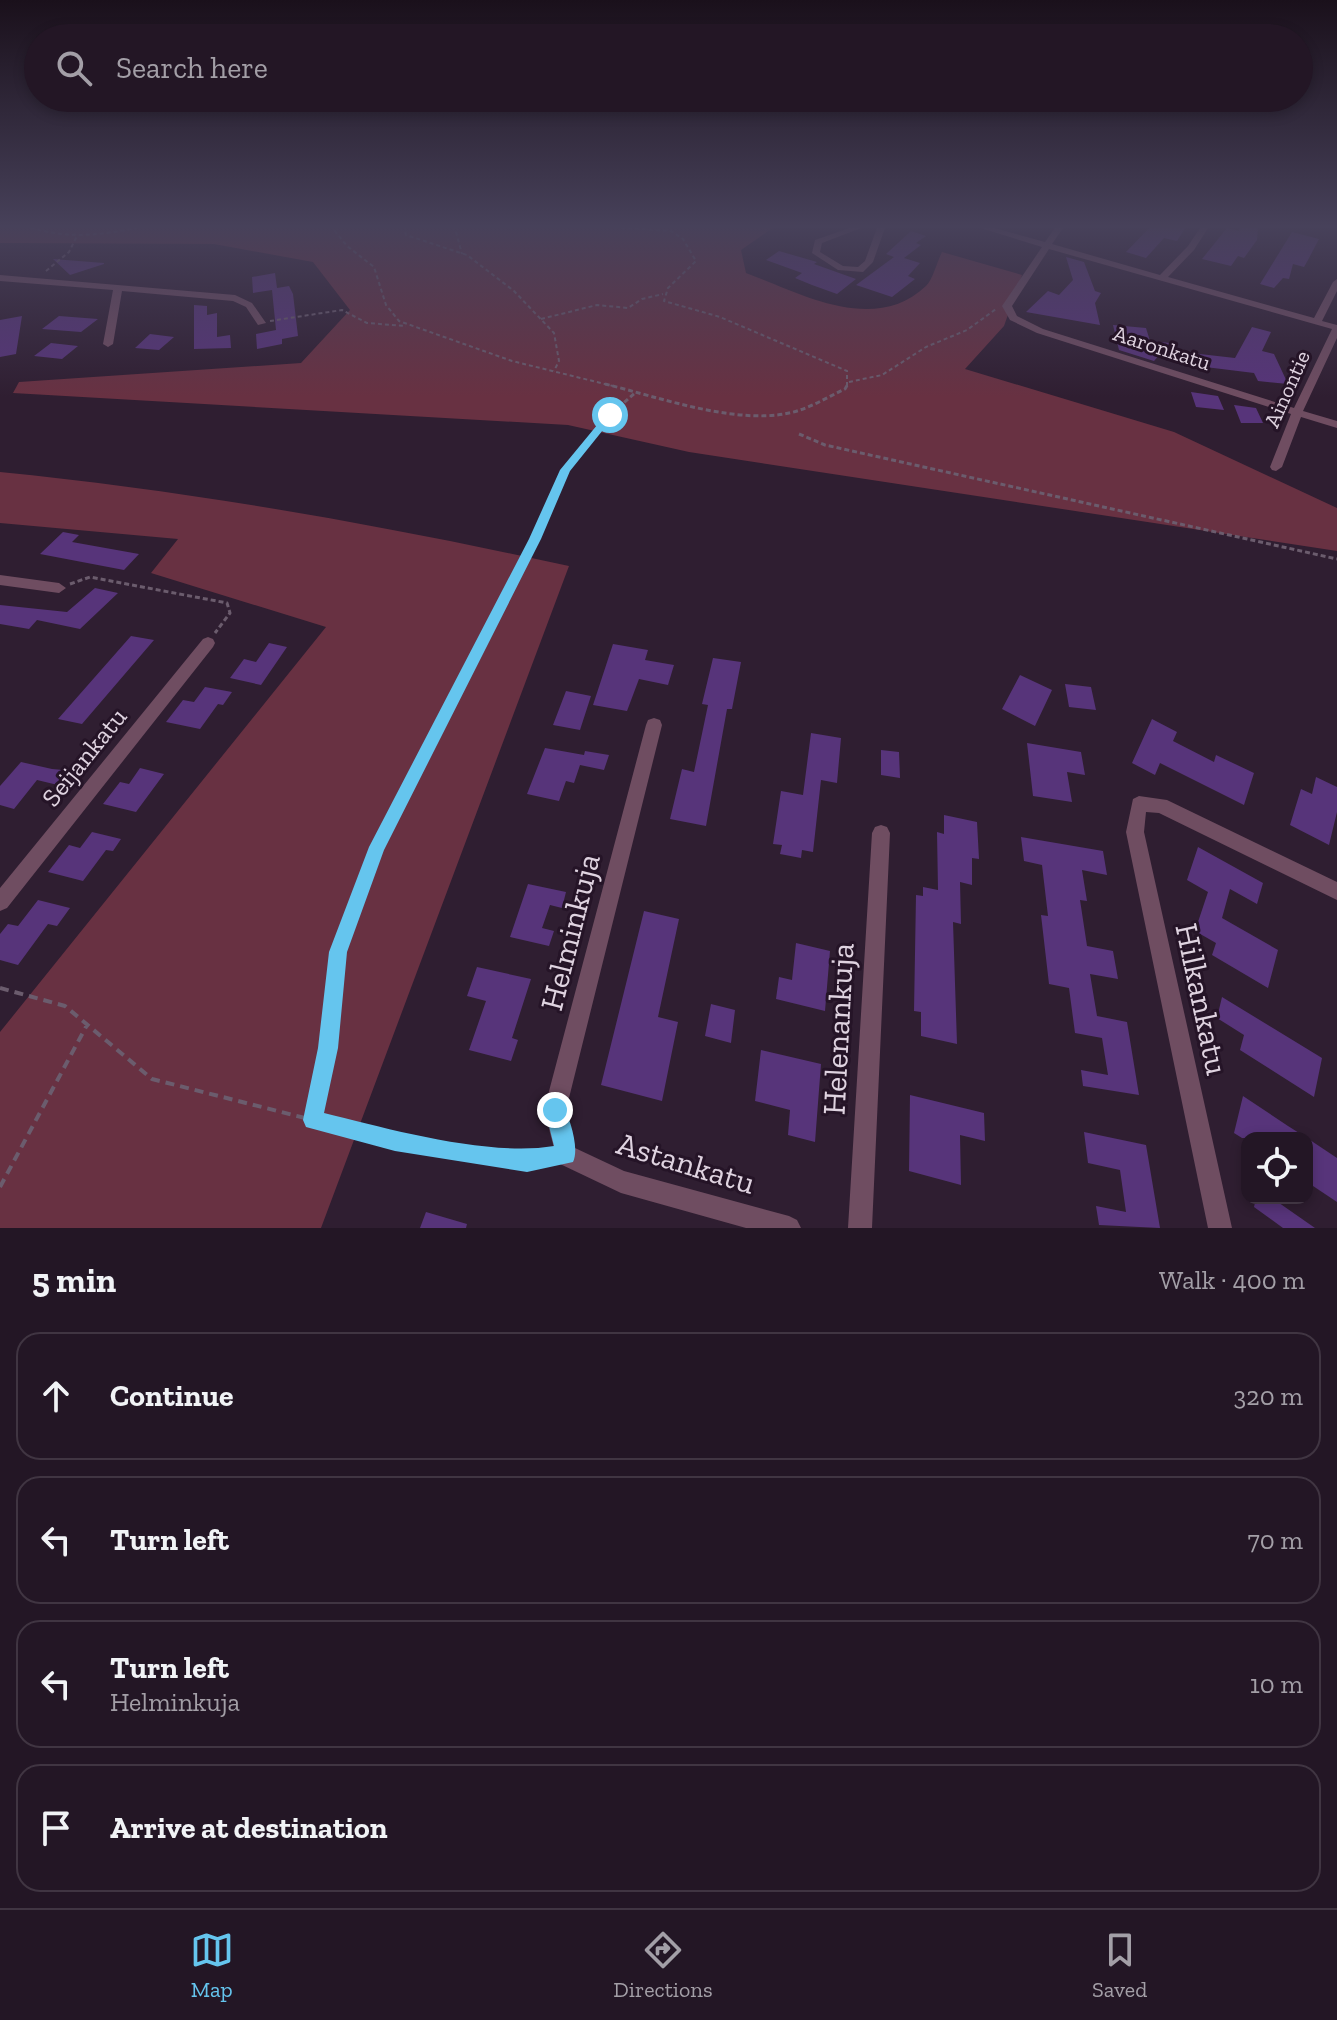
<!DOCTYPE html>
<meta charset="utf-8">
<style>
:root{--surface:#231625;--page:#2b1f2d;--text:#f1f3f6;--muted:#a39fa7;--line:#403542;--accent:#65c5ee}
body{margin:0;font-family:"Zilla Slab",serif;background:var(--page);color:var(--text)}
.controls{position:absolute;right:24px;bottom:24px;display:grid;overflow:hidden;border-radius:16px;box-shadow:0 4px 12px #0003}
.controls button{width:72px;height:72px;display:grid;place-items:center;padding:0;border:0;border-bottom:2px solid var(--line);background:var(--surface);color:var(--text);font:40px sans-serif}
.stop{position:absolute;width:24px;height:24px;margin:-18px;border:6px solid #65c5ee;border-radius:50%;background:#fff}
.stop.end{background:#65c5ee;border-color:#fff;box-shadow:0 2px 8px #0008}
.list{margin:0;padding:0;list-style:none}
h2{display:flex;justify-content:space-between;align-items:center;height:104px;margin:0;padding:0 32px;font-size:34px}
h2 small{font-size:26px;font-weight:400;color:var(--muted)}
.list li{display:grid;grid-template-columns:52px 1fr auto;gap:24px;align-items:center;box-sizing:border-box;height:128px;margin:0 16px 16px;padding:0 16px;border:2px solid var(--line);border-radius:24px}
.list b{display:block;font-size:30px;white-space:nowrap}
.list p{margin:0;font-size:26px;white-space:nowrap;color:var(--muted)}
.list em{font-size:26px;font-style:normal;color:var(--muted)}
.icon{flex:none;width:44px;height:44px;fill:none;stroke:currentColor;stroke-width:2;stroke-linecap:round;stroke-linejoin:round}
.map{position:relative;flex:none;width:1337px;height:1228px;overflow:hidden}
.search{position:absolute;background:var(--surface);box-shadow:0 4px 12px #0003;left:24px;right:24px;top:24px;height:88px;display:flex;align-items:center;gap:20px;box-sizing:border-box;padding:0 28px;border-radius:44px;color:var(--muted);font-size:30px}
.sheet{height:680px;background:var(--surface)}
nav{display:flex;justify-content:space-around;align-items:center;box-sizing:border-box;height:112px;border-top:2px solid var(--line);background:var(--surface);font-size:22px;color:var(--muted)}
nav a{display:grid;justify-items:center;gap:4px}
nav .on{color:var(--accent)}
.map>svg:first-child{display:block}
</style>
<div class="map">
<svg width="1337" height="1228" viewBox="0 0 1337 1228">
<rect width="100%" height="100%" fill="#2f1e31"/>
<!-- green -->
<path fill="#683142" d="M0 225H777L741 250 746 273C802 294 874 335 926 286 933 279 937 262 942 252L1022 275 1004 326 965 369 1174 432 1337 508V551L689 452 568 425 13 393 19 382 301 363 350 310 313 262 214 244 0 243Z
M0 472C192 491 381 525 569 566L321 1228H0V1032L326 627 151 573 178 539 0 523Z"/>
<!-- building -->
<path fill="#57347a" d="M1152 225H1187L1177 241 1164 238 1146 258 1126 252Z
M1240 225 1258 228 1257 240 1244 258 1238 256 1231 266 1202 259 1227 228 1239 231Z
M911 231 926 236 916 243 921 245 904 258 920 263 908 276 915 279 892 297 856 285 894 257 886 254Z
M1292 232 1319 239 1308 260 1304 267 1293 264 1289 279 1283 278 1274 288 1260 284Z
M779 251 817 262 814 264 856 279 837 294 812 285 795 278 802 273 766 260Z
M1066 257 1084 262 1095 291 1101 293 1095 303 1100 325 1026 312 1048 291 1059 295 1073 280Z
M53 259 104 263V264L70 275Z
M275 273 277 288 289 286 293 294 298 336 282 339V344L257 349 256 334 276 330 272 290 253 293 252 277Z
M194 305 207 306V315L217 313V337L230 335 231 348 194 349Z
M22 316 16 354 0 357V320Z
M59 316 98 319 81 332 42 329Z
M1113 325 1146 328 1150 341 1170 343 1154 361 1119 350Z
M1252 327 1271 332 1262 351 1274 354 1288 384 1258 381 1254 373 1189 365 1191 353 1235 358Z
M150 334 174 337 159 350 135 348Z
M51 343 78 346 62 359 34 356Z
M1191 392 1218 396 1224 410 1196 407Z
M1234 405 1256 408 1263 423H1241Z
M63 532 79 535 72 542 139 554 124 570 40 554Z
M95 588 118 593 80 629 37 620 29 629 0 624V605L67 612Z
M131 636 154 640 82 724 58 719Z
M269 643 287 647 261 685 230 678 244 659 256 662Z
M613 644 648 650 645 660 674 665 668 685 639 679 627 711 593 705Z
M713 658 741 662 732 709H727L706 826 670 819 682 769 694 772 708 705 702 704Z
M1020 675 1052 690 1035 726 1002 709Z
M1065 684 1091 687 1096 710 1069 707Z
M205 687 232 692 223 705 218 704 200 729 166 722 183 700 194 702Z
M566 691 591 696 580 730 553 725Z
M1152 719 1177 732 1173 741 1214 762 1216 755 1254 773 1244 805 1160 763 1155 775 1132 763Z
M811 733 841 738 837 783 821 780 813 852 802 850 801 858 780 854 782 845 773 844 781 791 803 795Z
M1027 743 1081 752 1085 775 1067 772 1072 802 1033 796Z
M545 748 584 755 585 751 609 755 604 770 580 765 574 783 566 781 559 801 527 794Z
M881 750 899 752 900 778 881 775Z
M21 762 52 769 74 771 62 786 37 780 14 809 0 805V786Z
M140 768 164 774 136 812 103 804 120 782 129 784Z
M1316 777 1337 787V812L1329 845 1290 825 1301 789 1312 794Z
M944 815 977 822 979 859 972 858V885L960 882 961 924 953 922 957 1044 921 1036V1012L914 1011 916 895 923 896V887L938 890 937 832 944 834Z
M92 832 121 839 113 851 106 850 83 881 48 872 69 845 80 848Z
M1021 837 1103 851 1107 875 1082 870 1087 901 1080 900 1087 946 1113 951 1118 979 1090 974 1097 1016 1127 1022 1139 1095 1083 1086 1081 1070 1108 1075 1102 1038 1075 1033 1069 988 1049 984 1041 915 1048 916 1042 865 1024 861Z
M1198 847 1263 883 1257 904 1230 889 1222 918 1278 950 1268 988 1212 955 1216 943 1195 931 1208 892 1187 880Z
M528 884 566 892 562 908 550 905 542 928 554 931 549 946 510 937Z
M38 900 70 908 57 926 48 924 18 965 0 960V934L8 924 18 926Z
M644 911 679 919 658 1017 678 1022 662 1101 601 1085Z
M796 943 830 951 825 1011 776 999 779 977 792 980Z
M477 967 531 979 512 1038 518 1040 511 1061 469 1050 486 1001 467 996Z
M1222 997 1322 1058 1314 1097 1240 1050 1244 1035 1217 1018Z
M711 1004 735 1010 731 1043 705 1036Z
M761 1050 821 1064 815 1142 788 1135 790 1110 755 1101Z
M910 1095 984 1113 985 1141 960 1135 961 1185 909 1171Z
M1243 1096 1288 1126 1307 1138H1242L1234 1133Z
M1084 1132 1146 1145 1160 1228 1099 1225 1096 1206 1126 1212 1120 1170 1088 1163Z
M1307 1138 1337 1158V1202L1307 1182Z
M1256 1198H1272L1315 1228H1283L1254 1207Z
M426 1212 467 1224 466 1228H420Z"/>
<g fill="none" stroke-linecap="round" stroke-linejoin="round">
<!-- path-far2 -->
<path stroke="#6b5c6d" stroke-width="2" stroke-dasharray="4 3" stroke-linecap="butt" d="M24 225C66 241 106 235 149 225
M330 225 347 246 374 267 386 305 399 321 512 361 613 386
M404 225 406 235 467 255 514 291 554 333 559 361 554 371
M454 225 462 254
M579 225 671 231 683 239 696 261 668 288 664 301 720 317 847 371V386
M46 271 69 252 77 236
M541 319 597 305 628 308 642 299 663 294
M270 321 342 310 367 323 406 326
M849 382 882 375 926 347 967 330 996 309"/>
<!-- path-far1 -->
<path stroke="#6b5c6d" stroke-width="3" stroke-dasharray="5 3" stroke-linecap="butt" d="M605 384C659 397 745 429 800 410 815 405 830 396 845 389L848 384
M799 434 825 445 1337 559
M70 584 90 577 227 603 230 613 215 633
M368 870 535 539 565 470 610 415 636 392"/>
<!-- path -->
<path stroke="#6b5c6d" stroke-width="4" stroke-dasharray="9 6" stroke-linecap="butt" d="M0 988 65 1006 152 1079 395 1141 527 1161 550 1157
M313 1120 328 1048 338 952 369 868
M0 1187 87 1025"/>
<!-- minor -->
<path fill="#6f4d61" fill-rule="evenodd" d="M858 225H869L822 243 820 252 843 266 858 267 865 261 878 225H886L873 262 863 272 838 270 812 253 815 240Z
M971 225H983L1045 242 1057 225H1065L1052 244 1160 275 1188 246 1202 225H1210L1194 250 1168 277 1314 318 1333 282 1337 279V291L1322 321 1337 325V338L1303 411 1337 421V428L1301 417 1282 467 1276 471 1272 470 1270 467 1291 414 1037 333 1010 320 1002 306 1042 247ZM1049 249 1332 329 1294 408 1043 329 1017 316 1012 306Z
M0 275 235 295 252 303 266 323 258 325 246 307 233 301 122 291 113 344 108 347 103 344 113 290 0 281Z
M0 575 59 583 66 588 59 593 0 585Z
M208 637 213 639 215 643 213 647 7 908 0 911V888L203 639Z
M654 718 660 720 662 725 566 1110 575 1148 624 1171 789 1216 797 1220 801 1228H746L621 1193 558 1163 544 1110 646 725 648 720Z
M1139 796 1167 800 1337 882V900L1159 813 1146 812 1144 832 1232 1228H1208L1126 832 1133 799Z
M881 825 887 827 890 833 872 1228H848L872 833 875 827Z"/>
</g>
<!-- sky -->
<linearGradient id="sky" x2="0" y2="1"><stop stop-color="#1a101b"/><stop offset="0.57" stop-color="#47415a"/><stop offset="1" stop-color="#47415a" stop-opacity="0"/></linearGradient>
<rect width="1337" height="397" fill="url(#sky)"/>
<!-- route -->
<path fill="#65c5ee" d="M607 413 615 415 570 471 541 539 384 850 347 952 338 1048 324 1113C389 1129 489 1157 554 1146L545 1110 548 1103 555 1100 563 1103C569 1118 580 1147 573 1162L527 1172 395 1151 306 1127 303 1120 318 1048 329 952 369 847 529 539 560 470Z"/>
<g text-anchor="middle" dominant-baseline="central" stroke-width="6" stroke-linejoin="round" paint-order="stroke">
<!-- far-street labels -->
<g font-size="22" fill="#dfd3e0" stroke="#251427">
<text transform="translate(1162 348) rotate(18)">Aaronkatu</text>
<text transform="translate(1287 389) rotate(-66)">Ainontie</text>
</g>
<!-- street labels -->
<g font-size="26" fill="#dfd3e0" stroke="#251427">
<text transform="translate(84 757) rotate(-51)">Seijankatu</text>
</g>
<!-- near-street labels -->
<g font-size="32" fill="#dfd3e0" stroke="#251427">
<text transform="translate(570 932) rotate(-76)">Helminkuja</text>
<text transform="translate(1202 999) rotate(78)">Hilkankatu</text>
<text transform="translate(838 1029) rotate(-87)">Helenankuja</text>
<text transform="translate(686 1163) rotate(17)">Astankatu</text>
</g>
</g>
</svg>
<div class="controls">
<button><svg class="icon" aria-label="locate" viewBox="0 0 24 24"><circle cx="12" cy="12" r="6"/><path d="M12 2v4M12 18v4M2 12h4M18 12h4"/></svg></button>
</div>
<div class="stop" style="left:610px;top:415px"></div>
<div class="stop end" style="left:555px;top:1110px"></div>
<div class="search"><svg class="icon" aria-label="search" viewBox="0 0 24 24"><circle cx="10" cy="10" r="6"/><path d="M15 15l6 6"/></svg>Search here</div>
</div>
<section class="sheet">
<h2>5 min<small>Walk · 400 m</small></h2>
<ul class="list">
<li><svg class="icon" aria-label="ahead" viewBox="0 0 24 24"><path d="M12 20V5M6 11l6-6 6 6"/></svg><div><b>Continue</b></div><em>320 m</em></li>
<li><svg class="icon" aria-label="left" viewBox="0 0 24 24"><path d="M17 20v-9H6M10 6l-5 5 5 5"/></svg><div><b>Turn left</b></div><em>70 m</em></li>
<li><svg class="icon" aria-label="left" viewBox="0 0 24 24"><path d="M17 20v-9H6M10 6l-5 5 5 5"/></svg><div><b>Turn left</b><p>Helminkuja</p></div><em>10 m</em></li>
<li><svg class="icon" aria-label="arrive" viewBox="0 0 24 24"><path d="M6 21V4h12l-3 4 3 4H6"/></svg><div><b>Arrive at destination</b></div></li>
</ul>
</section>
<nav>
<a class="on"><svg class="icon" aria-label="map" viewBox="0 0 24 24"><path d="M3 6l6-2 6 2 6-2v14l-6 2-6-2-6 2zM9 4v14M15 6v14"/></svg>Map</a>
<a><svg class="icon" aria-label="directions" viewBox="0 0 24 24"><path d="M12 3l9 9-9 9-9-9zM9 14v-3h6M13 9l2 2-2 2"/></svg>Directions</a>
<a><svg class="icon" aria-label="saved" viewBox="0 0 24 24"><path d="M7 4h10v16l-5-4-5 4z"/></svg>Saved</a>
</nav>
